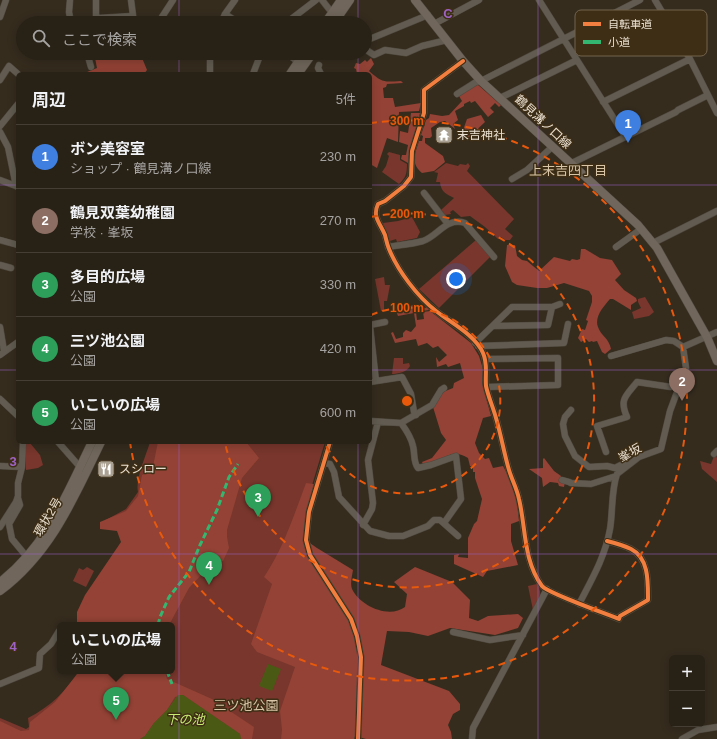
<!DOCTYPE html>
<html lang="ja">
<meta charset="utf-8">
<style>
:root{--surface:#282116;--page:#30291f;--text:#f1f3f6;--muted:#a5a3a1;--line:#443e35;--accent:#aba192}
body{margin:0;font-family:Helvetica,"Noto Sans JP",sans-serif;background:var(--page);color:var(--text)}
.controls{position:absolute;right:12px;bottom:12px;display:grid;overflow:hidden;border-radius:6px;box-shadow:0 2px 10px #0003}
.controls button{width:36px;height:36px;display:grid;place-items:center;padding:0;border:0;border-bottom:1px solid var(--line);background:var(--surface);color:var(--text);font:20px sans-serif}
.you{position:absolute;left:456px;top:279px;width:14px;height:14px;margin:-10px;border:3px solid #fff;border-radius:50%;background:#1a73e8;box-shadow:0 0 0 6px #1a73e833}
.badge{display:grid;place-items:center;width:26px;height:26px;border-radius:50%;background:var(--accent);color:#fff;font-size:13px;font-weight:700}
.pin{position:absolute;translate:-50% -33px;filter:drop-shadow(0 1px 2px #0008)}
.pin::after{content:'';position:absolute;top:21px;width:14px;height:12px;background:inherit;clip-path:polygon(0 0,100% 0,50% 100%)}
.popup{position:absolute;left:57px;top:622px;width:118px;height:52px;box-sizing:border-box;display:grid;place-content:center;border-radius:6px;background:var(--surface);filter:drop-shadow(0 1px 3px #0005);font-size:13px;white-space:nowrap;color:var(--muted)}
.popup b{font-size:15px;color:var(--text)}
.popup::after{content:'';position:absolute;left:50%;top:100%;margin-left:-8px;border:8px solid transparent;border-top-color:var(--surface)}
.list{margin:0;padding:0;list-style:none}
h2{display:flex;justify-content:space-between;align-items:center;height:52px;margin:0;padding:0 16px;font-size:17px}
h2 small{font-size:13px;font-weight:400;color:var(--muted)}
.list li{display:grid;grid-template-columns:26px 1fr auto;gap:12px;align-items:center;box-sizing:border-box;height:64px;padding:0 16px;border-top:1px solid var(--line)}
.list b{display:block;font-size:15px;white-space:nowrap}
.list p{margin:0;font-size:13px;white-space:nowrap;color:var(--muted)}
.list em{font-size:13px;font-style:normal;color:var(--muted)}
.icon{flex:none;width:22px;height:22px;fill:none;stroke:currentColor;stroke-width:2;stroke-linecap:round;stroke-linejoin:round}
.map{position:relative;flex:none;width:717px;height:739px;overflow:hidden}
.search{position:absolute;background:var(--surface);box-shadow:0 2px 10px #0003;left:16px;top:16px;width:356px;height:44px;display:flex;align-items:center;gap:10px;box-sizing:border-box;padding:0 14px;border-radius:22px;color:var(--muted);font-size:15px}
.panel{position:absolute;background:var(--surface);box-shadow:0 2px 10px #0003;left:16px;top:72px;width:356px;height:372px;border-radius:6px}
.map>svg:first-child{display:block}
</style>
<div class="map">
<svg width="717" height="739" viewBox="0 0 717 739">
<rect width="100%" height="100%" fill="#352c1e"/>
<!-- green -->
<path fill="#78362c" d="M389 152 400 155V160L407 164C407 173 406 178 399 184L382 172 386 166 389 156 387 154Z
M446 163 458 166 460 164 466 165 468 163 470 166 467 171 514 219 505 229 513 236 510 240H505L501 237 498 239 485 227 470 216 461 217 453 210 450 212 451 214 445 215 441 210 454 198C446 194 441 192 440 182H436L438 173 434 172Z
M412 217 420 232 417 238 397 242 396 239 390 241 383 223 398 221Z
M476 240 490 257 439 308 419 289Z
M384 277 385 285H390L387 301H384V311H381L375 279Z
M645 297 654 312 649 316 634 319 632 312 641 308 638 302V299Z
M394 358H403V364L409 363 410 366C407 372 398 374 392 374Z
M150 442H325L301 522 353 739H0V718L26 729 29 727 28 718C51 706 65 692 79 671H172V625H82L126 543 122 530 104 521 126 509 138 492C135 479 146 456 150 442Z
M30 443 40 455 43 465 38 468 26 470V444Z
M716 455 717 458V482L702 469 700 461 711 464 714 456Z
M87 567 94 571 86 587 73 581 79 568 83 570Z
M537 584C544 595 538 600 533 610L528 586Z"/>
<!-- forest -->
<path fill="#934235" d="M94 53H140L147 70 144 74H82L97 68Z
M371 58 374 64 369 71C383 83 383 82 401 81L403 83 387 84 386 87 383 88 384 98H393L395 107 421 103 419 111 399 112 398 142 387 138 377 168 370 164V74H357L356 69 354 68 356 63 360 64 365 60 367 62Z
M477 84 501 105 499 107 495 103 490 108 494 112 488 117 475 101 471 103 470 101 464 104V106L455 111 458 120 453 124 455 129 445 121 440 122 431 128 432 136 430 138H425V143L443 156 445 162 434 171 422 173C410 163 415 154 419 141H422L423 136 421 135 426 120 429 118 430 114 442 116 449 115 462 101 459 96Z
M411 113H420C417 130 409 145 408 163L401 159 402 155H406L408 145 399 142 400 131 408 133Z
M481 115 485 122 467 139 462 133 467 119Z
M507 245H515L517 256 522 260 527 261 539 271 554 257 570 261 572 259 577 260 580 259 581 249H585L600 258 612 260 621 274 615 280 624 290 636 298 637 301 631 305V310L613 299H610C604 306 594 317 598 327 601 336 609 338 611 349L605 354 602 352 597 341 593 342 592 341 589 342 586 339 581 342 578 338 582 329 585 330 588 321 586 320 592 302V296L589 291 564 283 547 288H537L517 285 512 282 505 266Z
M416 304 418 307 423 306 425 308 427 307 429 310 416 312 417 320 424 319 423 312 430 311 471 343 479 356 483 369 482 383 491 416 483 418 475 443 479 453 485 459 489 458 493 468 503 466 511 481 516 493 519 521 511 524V541L518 565 487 571 483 577 454 564V555L459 554 458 557 468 558V538L474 524 477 521 482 499 475 478V472H473V467L470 466 468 458C451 448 448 458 433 463 430 463 426 464 423 464L422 462 432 458 446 440 441 433 433 407 443 392 453 388 454 383 464 378 460 363 448 367 446 364 437 367 436 357 439 362 447 355 438 346 433 348 427 343 418 346 416 339 395 343 391 333 393 332 396 339 403 337V333L406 330 411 332 416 326 414 313 398 316 396 311Z
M158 442H246L259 458 242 478 227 530V537L229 548 223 561H214L189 588 169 625H77V612L85 595 121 542 117 531 100 529V522L126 511 138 496 142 475 152 471Z
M544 458 554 471 561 476 560 481 565 482 564 487 559 486 558 483 550 482 543 487 542 478 529 469 543 468V459Z
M306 483 314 484 307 512 304 539 317 548 353 570C352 576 350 584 352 589 360 606 389 619 405 607L407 594 394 582 415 567 452 582 470 600 469 618 478 621 488 616 518 614 523 618 518 628 495 635 450 628 428 636 409 632 387 631 381 665 449 691 460 704V710L453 714 448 725 451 732 452 739H366L355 736 354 739H281L282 730 280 711 295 667 257 652 251 644 272 584 264 577C283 549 294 515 306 483Z
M82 671H165L167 679 212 699 254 727 252 739H241L240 734 183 695 175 697 167 710 154 723 145 736 140 739H0V721L21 731 29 730 30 722 55 702 78 673Z"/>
<!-- water -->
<path fill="#4a5a15" d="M268 664 281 669 272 691 259 686Z
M178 695H183L240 734 241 739H140L145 736 154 723 167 710Z"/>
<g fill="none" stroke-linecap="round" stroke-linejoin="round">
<defs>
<path id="minor" d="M70 0 69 12 71 23
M96 0V16L99 18 133 16
M131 0 134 23
M322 0 340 23
M539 0 625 136
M655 0 690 59 717 113
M225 14 239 23
M0 17 6 0
M168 23 164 20 162 17 173 0
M221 23 225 14 235 0
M286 23 316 0
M434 24 479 0
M365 41 428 15
M631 41 669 22
M365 49 374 55 385 50 406 53 422 46 447 40
M87 53 91 67
M286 53 301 64
M327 55 328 53
M463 61 424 90V113L412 151 411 177 404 186 385 201 378 204C372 217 380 223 385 235 386 239 387 244 389 249 398 271 417 296 436 311 451 323 475 335 483 353 488 364 485 374 486 386 488 396 493 407 496 418 501 435 504 453 509 470 512 480 517 489 519 499 526 528 523 560 542 586 547 593 607 614 619 619L620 616 648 600C648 582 649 558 631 549 623 545 615 543 607 541
M319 65 318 68 321 74
M210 74V53
M253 74 261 53
M0 80 9 66 18 74
M457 94 476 82 481 81 640 0
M500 98 577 60
M603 102 690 59
M0 126 18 104
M0 132 8 147 16 186 18 187
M570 164 676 112 678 110 708 95
M512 179 527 170 552 147
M0 180 16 186
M424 193 448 224
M0 240 18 245
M653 243 717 211
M388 247C400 245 412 244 423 241 438 236 446 217 465 223L494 257
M616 247 641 229
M0 265 11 268
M370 325 385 322
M370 326 376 381
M493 326 548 325 552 307 560 304
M0 327 4 351
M475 343 512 307H552
M478 346 564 343 568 324
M0 355 18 342
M611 356 666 340 674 341 683 347 717 332
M485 359 558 358V385L487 387
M370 382 402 377 411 394 414 412 416 415
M0 399 18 416
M571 410 565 417 563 424 565 436 575 456 589 467 607 466 615 468 625 463 628 464
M370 421 401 423 432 405 441 390 444 388
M401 423C407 431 411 437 413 446 415 453 413 462 418 468L431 465 456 456 461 499 444 523
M58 442 80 467
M330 442 309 512 306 540 310 555 351 619 357 636 361 657 358 739
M606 452 597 426 627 417C619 399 626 396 637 382L671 387 680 375 684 373
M714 454 717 451
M324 463 330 464 334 472 339 497 370 531 389 536H403L428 526 434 520H440L458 536
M0 466 22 467
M562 480 569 482 571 483 591 484 616 476
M18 498 20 505 9 524 12 539 27 557
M363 525 372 509 373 503 368 460 378 422
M0 527 16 502 18 496V483L22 467 23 442
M579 604C592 579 605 557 610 529 613 511 611 491 617 474L639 457 661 449 670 411 686 368 683 347
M453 632 490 640 523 635
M0 684 39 668 40 654 51 644 59 631
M472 739 473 728 547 589
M682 739 698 730 717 727"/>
<path id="major" d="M415 0 463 61 481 81 638 225 657 248 707 337 717 361
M325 23 341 0
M334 23 350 0
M290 74 304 53
M298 74 313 53
M0 582C47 546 67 493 92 442
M0 591C51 553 74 498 101 442"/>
</defs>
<!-- minor casing -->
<use href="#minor" stroke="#50493e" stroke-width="7"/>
<!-- major casing -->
<use href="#major" stroke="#50493e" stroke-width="9"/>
<!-- minor -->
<use href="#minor" stroke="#615b51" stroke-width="6"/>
<!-- major -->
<use href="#major" stroke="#70665b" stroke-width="8"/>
<!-- quiet -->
<path stroke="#33b770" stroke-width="3" stroke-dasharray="6 3" stroke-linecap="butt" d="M158 625 160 617 169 597 189 572 200 545 217 510 229 477 238 464
M167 671 172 684"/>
<defs>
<path id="cycleway" d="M463 61 424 90V113L412 151 411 177 404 186 385 201 378 204C372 217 380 223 385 235 386 239 387 244 389 249 398 271 417 296 436 311 451 323 475 335 483 353 488 364 485 374 486 386 488 396 493 407 496 418 501 435 504 453 509 470 512 480 517 489 519 499 526 528 523 560 542 586 547 593 607 614 619 619L620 616 648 600C648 582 649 558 631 549 623 545 615 543 607 541
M330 442 309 512 306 540 310 555 351 619 357 636 361 657 358 739"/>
</defs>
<!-- cycleway casing -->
<use href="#cycleway" stroke="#3e2e15" stroke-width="6"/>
<!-- cycleway -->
<use href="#cycleway" stroke="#f27e40" stroke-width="4"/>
</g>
<!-- grid -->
<path fill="none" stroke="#9c62c4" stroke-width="1" stroke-opacity="0.55" d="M179 0V23M358 0V23M538 0V739M179 53V74M358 53V74M0 185H18M370 185H717M0 370H18M370 370H717M179 442V739M358 442V739M0 554H717"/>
<!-- distance rings -->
<g fill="none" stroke="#e8590c" stroke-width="2" stroke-dasharray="7 5">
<path d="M371 315A93 93 0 1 1 324 442"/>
<path d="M371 217A187 187 0 1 1 225 443"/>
<path d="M370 123A280 280 0 1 1 130 442"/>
</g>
<!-- icons -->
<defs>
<symbol id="temple-square" viewBox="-11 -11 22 22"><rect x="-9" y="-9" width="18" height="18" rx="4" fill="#aba192" stroke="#3e2e15"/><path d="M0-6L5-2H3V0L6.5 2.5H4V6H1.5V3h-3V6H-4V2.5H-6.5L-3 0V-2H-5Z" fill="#fff"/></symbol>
<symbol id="restaurant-square" viewBox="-11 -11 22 22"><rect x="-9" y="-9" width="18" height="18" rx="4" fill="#aba192" stroke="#3e2e15"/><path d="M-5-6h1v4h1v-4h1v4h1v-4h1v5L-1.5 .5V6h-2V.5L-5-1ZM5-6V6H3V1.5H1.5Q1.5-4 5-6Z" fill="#fff"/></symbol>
</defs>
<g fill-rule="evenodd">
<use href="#temple-square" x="434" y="125" width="20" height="20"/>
<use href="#restaurant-square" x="96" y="459" width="20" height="20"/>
</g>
<g text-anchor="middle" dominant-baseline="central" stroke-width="3" stroke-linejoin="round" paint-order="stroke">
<!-- street labels -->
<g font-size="12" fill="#eae0d1" stroke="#3e2e15">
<text transform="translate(543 122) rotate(43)">鶴見溝ノ口線</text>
<text transform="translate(630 453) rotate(-30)">峯坂</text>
<text transform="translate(48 517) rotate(-60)">環状2号</text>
</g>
<!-- poi labels -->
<g font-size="12" fill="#eae0d1" stroke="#3e2e15" text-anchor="start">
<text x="457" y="135">末吉神社</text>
<text x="119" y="469">スシロー</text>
</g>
<!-- neighbourhood labels -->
<g font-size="13" fill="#d8c4a7" stroke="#3e2e15">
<text x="568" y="170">上末吉四丁目</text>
<text x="246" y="705">三ツ池公園</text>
</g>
<!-- water labels -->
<g font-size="13" font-style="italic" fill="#c8eb71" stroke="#3e2e15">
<text x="185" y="719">下の池</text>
</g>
</g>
<!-- legend -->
<rect x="575" y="10" width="132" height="46" rx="6" fill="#3e2e15" stroke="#72634d" stroke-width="1"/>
<rect x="583" y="22" width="18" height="4" fill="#f27e40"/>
<rect x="583" y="40" width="18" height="4" fill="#33b770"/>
<g font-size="11" fill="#eae0d1">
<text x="608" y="28">自転車道</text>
<text x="608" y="46">小道</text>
</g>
<g font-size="13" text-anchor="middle" font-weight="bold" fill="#9c62c4" stroke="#3e2e15" stroke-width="3" stroke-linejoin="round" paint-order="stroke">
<text x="448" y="18">C</text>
<text x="13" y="466">3</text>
<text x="13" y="651">4</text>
</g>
<circle cx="407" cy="401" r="6" fill="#e8590c" stroke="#3e2e15" stroke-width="2"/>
<g font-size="12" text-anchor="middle" font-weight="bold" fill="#e8590c" stroke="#3e2e15" stroke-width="3" stroke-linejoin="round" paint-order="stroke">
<text x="407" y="125">300 m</text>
<text x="407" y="218">200 m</text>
<text x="407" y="312">100 m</text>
</g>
</svg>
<div class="controls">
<button>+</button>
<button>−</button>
</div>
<div class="you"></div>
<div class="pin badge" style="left:628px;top:143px;background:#3f7fe0">1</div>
<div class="pin badge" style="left:682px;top:401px;background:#8d6e63">2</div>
<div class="pin badge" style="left:258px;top:517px;background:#2e9e5b">3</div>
<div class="pin badge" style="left:209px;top:585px;background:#2e9e5b">4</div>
<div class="pin badge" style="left:116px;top:720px;background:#2e9e5b">5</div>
<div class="popup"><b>いこいの広場</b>公園</div>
<div class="search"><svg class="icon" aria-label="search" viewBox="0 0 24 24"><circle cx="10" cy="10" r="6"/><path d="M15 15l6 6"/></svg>ここで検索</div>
<section class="panel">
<h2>周辺<small>5件</small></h2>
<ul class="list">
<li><span class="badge" style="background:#3f7fe0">1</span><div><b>ボン美容室</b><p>ショップ · 鶴見溝ノ口線</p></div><em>230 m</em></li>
<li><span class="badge" style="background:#8d6e63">2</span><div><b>鶴見双葉幼稚園</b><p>学校 · 峯坂</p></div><em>270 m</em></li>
<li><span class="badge" style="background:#2e9e5b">3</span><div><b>多目的広場</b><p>公園</p></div><em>330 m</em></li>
<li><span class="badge" style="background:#2e9e5b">4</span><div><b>三ツ池公園</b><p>公園</p></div><em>420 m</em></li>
<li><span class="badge" style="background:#2e9e5b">5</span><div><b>いこいの広場</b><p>公園</p></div><em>600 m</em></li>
</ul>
</section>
</div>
